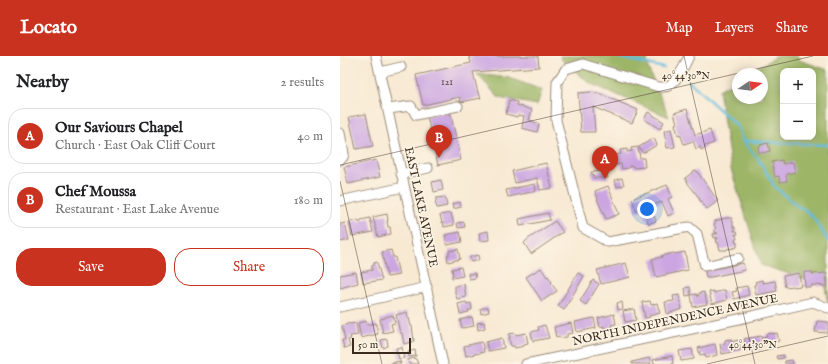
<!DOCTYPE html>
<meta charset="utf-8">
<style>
:root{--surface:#fff;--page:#f2f2f2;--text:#202124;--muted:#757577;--line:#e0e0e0;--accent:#c8321e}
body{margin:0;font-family:"IM FELL English",serif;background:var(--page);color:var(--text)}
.controls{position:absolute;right:12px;top:12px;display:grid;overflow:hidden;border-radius:8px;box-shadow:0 2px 10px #0003}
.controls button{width:36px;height:36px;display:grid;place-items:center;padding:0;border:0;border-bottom:1px solid var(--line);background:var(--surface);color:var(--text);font:20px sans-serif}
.compass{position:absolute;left:392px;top:12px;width:36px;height:36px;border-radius:50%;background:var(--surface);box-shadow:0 2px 10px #0003;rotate:77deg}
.scale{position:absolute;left:12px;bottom:10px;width:59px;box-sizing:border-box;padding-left:4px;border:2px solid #3b2a1e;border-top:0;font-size:11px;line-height:14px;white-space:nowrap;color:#3b2a1e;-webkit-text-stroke:3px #fcf5e5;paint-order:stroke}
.you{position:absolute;left:307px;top:153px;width:14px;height:14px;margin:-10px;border:3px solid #fff;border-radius:50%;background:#1a73e8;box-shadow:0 0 0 6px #1a73e833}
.badge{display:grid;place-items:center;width:26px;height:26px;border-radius:50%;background:var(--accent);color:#fff;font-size:13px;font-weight:700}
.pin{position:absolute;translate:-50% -33px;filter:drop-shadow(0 1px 2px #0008)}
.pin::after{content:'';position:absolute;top:21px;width:14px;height:12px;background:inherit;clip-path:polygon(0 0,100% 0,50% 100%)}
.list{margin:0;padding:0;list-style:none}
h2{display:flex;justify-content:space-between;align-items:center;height:52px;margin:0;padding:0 16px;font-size:17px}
h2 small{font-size:13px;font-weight:400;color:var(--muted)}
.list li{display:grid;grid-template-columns:26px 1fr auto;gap:12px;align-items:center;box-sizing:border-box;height:56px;margin:0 8px 8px;padding:0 8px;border:1px solid var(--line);border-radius:16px}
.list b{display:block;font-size:15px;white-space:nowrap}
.list p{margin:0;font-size:13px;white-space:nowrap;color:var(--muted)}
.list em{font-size:13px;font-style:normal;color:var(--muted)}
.actions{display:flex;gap:8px;padding:12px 16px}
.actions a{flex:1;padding:9px 0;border:1px solid var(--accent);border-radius:16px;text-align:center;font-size:14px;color:var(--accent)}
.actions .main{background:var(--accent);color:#fff}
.map{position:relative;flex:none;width:488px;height:308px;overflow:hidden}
header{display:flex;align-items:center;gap:24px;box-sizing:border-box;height:56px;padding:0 20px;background:var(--accent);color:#fff}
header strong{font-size:19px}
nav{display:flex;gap:22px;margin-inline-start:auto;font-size:14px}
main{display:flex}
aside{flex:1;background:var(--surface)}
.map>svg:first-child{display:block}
</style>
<header>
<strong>Locato</strong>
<nav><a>Map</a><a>Layers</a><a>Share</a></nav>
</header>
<main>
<aside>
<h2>Nearby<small>2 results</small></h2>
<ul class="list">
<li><span class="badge">A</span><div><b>Our Saviours Chapel</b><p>Church · East Oak Cliff Court</p></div><em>40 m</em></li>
<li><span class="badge">B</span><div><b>Chef Moussa</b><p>Restaurant · East Lake Avenue</p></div><em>180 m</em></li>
</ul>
<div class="actions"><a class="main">Save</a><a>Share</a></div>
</aside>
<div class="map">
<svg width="488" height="308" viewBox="0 0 488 308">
<rect width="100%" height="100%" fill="#fcf5e5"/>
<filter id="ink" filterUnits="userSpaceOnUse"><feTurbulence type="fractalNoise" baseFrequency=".025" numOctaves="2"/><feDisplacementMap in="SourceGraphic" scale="8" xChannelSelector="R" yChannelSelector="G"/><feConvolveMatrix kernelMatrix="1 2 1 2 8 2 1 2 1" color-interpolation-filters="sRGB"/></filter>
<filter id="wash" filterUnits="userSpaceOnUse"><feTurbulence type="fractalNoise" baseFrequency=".012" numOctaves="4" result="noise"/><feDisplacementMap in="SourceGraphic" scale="16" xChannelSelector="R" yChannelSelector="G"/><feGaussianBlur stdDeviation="0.9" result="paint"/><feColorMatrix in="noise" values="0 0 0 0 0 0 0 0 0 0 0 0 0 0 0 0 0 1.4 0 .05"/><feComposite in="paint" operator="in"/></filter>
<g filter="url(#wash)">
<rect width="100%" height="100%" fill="#f8e9d3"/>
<!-- forest -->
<path fill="#9cb566" stroke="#6c7042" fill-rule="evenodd" d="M220 0H307L308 12 329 61 251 28 221 3Z
M434 0H458L459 4 488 14V248L485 229 421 209 391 113 379 34 398 23V42H422V18H406L434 2ZM443 15H473V81H443Z
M137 18 169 22 202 34 197 49 159 42Z"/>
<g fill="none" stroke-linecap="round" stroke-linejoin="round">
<!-- stream -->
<path stroke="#60bcde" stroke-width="2.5" d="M274 0 324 12
M349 25 398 71 403 85 419 104 435 131 460 152 466 154 475 164 488 185
M404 85 488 89"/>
</g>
<g id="blocks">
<!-- building -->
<path fill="#cba5e1" d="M129 0H198L199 11 133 16 138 37H139L141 42 121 46 120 41 83 49 76 19 131 7Z
M251 36 260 38 298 54 292 67 253 51 255 76H241L238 37Z
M169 44 177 46V49L192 54 189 64 199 68 197 76 182 72 184 60 178 59 177 61 166 58Z
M347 53 355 79 370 74 374 87 365 90V92L361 94V91L356 93 353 85 344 88 340 78 338 79 335 68 337 67 334 57Z
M110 55 121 104 98 109 87 60Z
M308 56 324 66 320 73 304 63Z
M26 58 33 90 16 93 9 61Z
M331 73 335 91 327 92 324 75Z
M314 82 317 89 303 97 299 91Z
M428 87 430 95 422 97V96L419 97 418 91 421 90 420 89Z
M298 91 300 102H304L305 111 294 112 293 110H289V112L282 113 281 108 276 109 275 99 281 98 280 94 287 93V96L292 95 291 92Z
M36 104 40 121 8 128 4 111Z
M442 104 443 108 453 106 455 116 447 118V119L446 120 447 125 440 126 439 120 435 121 432 106Z
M206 107 212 132 200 134 197 122 175 127 172 115Z
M356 114 378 145 367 153 364 149V150L359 143H360L347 126H348L345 122Z
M265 115 268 122H254L251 116Z
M282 122 284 129 277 131 275 124Z
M101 124 103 134 94 136 92 126Z
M195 128 196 135 168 141 166 134Z
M327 129 332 141 328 143 334 157 328 160 322 146 310 150 316 165 309 168 303 153 297 156 292 143Z
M268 130 279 158 266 163 257 143H258L255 135Z
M105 141 107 150 97 152 95 146H96V142Z
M120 146 121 151 113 153 112 148Z
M111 157 114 169 104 171 103 166 102 167 100 159Z
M208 157 210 164 180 170 179 163Z
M47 158 48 165H47L48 171H50L51 178 38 181 33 161Z
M30 162 33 176 12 180 9 166 18 164V166H21V164Z
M386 162H392V165H393V171H395V174H394V175H397L398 178H395V179H396L397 183H395L396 187 397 186V191L390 193V192L387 193V194H380L378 186 377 187 376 183H378L377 181 374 182 373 178H377V176L375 177V173H376L374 168H375V165Z
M215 165 223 176 191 198 184 187 188 183Z
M124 166 125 171 118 172 117 167Z
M5 167 9 184 0 186V168Z
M148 175 149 184 140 185 139 177Z
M120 176 122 186 107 189 105 179Z
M118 193 120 203 108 206 107 199H109V195Z
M51 194 53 201H55L59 219 47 221 42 196Z
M345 196 348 214 316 221 312 203 322 201 321 200 334 197 335 198Z
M138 199 139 204 131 206 130 201Z
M37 206 42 224 23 227 21 216 32 214V210L34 209V207Z
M286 207 290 221 261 228 257 214Z
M403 207 405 214 366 222 365 215Z
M121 211 123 220 112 222V219H113L112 213Z
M201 212 207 221 208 220 212 226 211 227 217 235 202 245 186 221Z
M16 216 18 227 0 232V219Z
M464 216H472V218L487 217V230L472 229V231H465Z
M135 217 136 222 129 223 128 218Z
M238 217 244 220 224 254 218 250Z
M459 217 461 230 454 231V230L445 231 443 220Z
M253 224 259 228 246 249 240 245Z
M422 224 423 227 435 225 437 235 416 239 414 229 416 228 415 226Z
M124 228 126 241 117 243 115 237V230Z
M407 230 409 239 394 243 392 236 397 235 396 232Z
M350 231 351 239 346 240 345 232Z
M385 234 387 244 372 248 369 236 374 235V237Z
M364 236V239H365L367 248 353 251 351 239 357 238V240H359V237Z
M339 239 342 253 327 258 325 246 334 245 333 240Z
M310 245 311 249 317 247 320 257 309 260 310 261 305 262 302 246Z
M126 246 127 248 131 247 132 254H128L129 256 120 258 118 248Z
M282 246 283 253 278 254 277 247Z
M148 251 149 256 141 258 140 253Z
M294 253 296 264 285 266 283 255Z
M67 256 68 262H69L71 270H72L74 285 64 288 62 277H60L56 259Z
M274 258 276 268 271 269 272 271 264 273V270L260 271 258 262Z
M53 259 55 267 51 268 53 275 43 277 40 263 45 262V261Z
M132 261 134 270 122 272 120 264Z
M254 262 256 272 237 276 235 266Z
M26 265 27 269 36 267 38 278 21 282 18 267Z
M477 265 488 266V277L475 276Z
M144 266 145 272 138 274 137 267Z
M10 267V268L16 267 18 279 10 280 11 283 8 284 10 291 4 292 2 284H5L2 270Z
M231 267 233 277 227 278V281L220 282 219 280 216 281 214 271Z
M205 269 209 282 193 285 191 276 199 274 198 271Z
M175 277 176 279 186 277 188 287 184 288V290L175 292 174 290H171L169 282H170L169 278Z
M433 277V278L437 277 439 285 428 288V287L425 288 423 281 427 280 426 278Z
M421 280 423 290H421V293L415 294 414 292 406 293 404 283Z
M162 282 164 292 148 295 146 286Z
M47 283 48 290 43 292 41 284Z
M391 283V286L398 284 401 294 382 298 380 288 385 287V284Z
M142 286 144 296 126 300 124 290Z
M375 288 377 299 366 302 365 298 360 299 358 292Z
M62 291 64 302 59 303 56 292Z
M352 293 354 303 341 305 339 295Z
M75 294 76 300 69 301 68 296Z
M444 299V302L437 303 436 300Z
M332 300 333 308H314L313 304Z
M73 302 76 303 78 308H69L68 304Z
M309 302 311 308H292V306Z
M452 304 453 308H445V305Z
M60 305 61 308H51V307Z"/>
</g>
</g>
<g filter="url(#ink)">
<use href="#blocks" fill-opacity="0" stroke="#9a8a78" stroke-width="1"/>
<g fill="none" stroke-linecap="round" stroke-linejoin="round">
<defs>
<path id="minor" d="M36 0 103 308
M349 0C345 9 338 25 328 30 326 31 321 31 319 31L243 8 226 13 217 26 216 64 243 172 268 186 349 171 357 178 365 210 398 202
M40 16 61 11
M48 53 71 50 76 59 118 50
M0 77 4 98 3 101 0 104
M61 118 88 112
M0 145 64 131
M0 251 87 231
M186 308 399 263 473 246 488 252"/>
</defs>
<!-- minor casing -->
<use href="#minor" stroke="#9a8a78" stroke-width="11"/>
<!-- minor -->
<use href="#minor" stroke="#fff" stroke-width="9"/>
</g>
</g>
<!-- ticks -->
<path fill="none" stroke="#3b2a1e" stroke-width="1" stroke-opacity="0.45" d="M344 0 415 308M0 109 473 0M0 125 42 308M367 308 488 280"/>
<g text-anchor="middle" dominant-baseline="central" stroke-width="3" stroke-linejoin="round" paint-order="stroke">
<!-- number labels -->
<g font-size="10" fill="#5f494f">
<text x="107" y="26">121</text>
</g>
<!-- street labels -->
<g font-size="12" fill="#3b2a1e" stroke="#fcf5e5">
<text transform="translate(81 151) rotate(78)">EAST LAKE AVENUE</text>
<text transform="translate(335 264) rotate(-12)">NORTH INDEPENDENCE AVENUE</text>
</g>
</g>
<g font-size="10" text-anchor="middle" fill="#3b2a1e" stroke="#fcf5e5" stroke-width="3" stroke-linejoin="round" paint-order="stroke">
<text x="346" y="23">40°44'30"N</text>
<text x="413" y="292">40°44'30"N</text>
</g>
</svg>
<div class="controls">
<button>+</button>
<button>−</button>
</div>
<svg class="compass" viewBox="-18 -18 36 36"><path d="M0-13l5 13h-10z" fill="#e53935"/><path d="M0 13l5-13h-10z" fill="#757577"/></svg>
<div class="scale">50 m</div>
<div class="you"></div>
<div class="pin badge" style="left:265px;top:123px">A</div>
<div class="pin badge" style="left:99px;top:102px">B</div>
</div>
</main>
